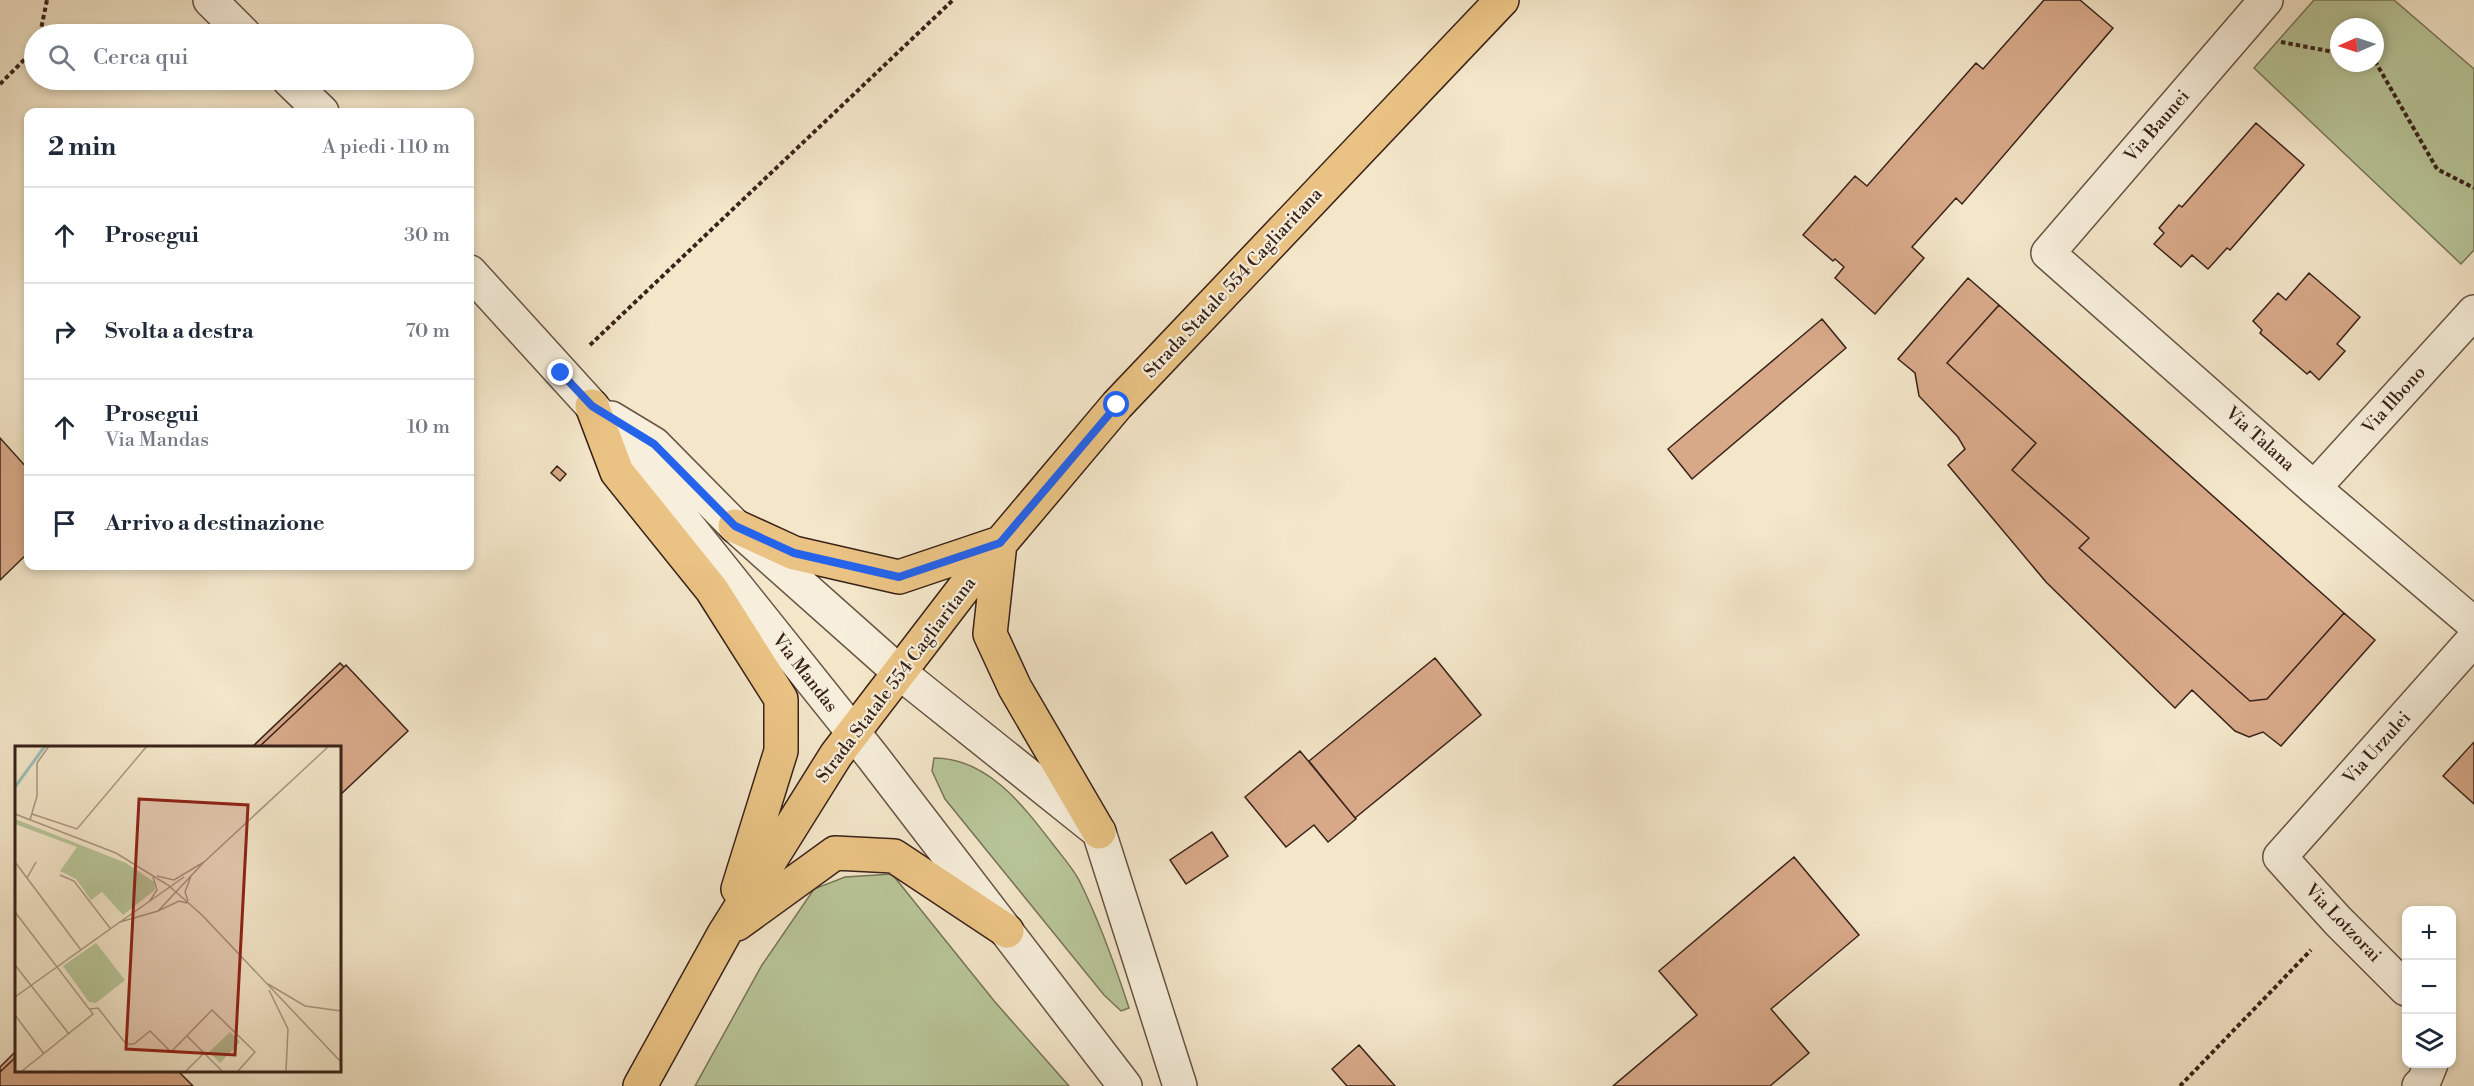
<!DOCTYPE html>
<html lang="it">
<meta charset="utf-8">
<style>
:root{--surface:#fff;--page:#f6f6f7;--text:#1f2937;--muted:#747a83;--line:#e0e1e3}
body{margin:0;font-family:"Libre Bodoni",serif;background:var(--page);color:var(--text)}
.controls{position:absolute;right:18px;bottom:18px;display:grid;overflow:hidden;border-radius:12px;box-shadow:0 3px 9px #0003}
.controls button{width:54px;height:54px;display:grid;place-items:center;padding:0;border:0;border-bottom:2px solid var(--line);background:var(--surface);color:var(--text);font:30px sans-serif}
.compass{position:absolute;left:2330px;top:18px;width:54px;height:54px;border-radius:50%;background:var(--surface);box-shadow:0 3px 9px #0003;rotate:267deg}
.stop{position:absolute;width:18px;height:18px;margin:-14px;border:4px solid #2563eb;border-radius:50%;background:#fff}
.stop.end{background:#2563eb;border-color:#fff;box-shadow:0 2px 6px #0008}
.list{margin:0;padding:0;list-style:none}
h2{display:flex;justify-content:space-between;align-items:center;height:78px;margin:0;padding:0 24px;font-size:26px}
h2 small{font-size:20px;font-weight:400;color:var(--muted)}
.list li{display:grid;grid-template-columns:39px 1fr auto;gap:18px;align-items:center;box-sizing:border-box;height:96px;padding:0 24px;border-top:2px solid var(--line)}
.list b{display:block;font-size:22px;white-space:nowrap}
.list p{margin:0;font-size:20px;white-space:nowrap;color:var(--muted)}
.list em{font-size:20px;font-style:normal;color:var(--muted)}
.icon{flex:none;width:33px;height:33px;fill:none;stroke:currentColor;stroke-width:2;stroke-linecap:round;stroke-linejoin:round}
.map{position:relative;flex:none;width:2474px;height:1086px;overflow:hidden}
.search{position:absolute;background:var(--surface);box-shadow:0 3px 9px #0003;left:24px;top:24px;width:450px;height:66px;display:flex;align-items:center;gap:15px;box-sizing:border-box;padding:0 21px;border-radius:33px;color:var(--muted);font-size:22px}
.panel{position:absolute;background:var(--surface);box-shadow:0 3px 9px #0003;left:24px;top:108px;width:450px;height:462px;border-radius:12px}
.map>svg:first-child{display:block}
</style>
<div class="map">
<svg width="2474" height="1086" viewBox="0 0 2474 1086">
<rect width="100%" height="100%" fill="#f3e6c9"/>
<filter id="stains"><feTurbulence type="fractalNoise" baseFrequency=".00333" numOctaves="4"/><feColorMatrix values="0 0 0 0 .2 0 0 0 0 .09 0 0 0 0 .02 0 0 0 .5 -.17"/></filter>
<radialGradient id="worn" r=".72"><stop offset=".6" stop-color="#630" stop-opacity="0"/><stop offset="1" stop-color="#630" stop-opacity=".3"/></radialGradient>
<!-- green -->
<path fill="#b8c699" stroke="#787459" stroke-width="1.5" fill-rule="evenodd" d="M2314 0H2394L2474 69V250L2461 264 2254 68ZM2339 27H2375V63H2339Z
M934 758C987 758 1022 804 1052 843 1061 855 1072 867 1079 880 1100 922 1115 965 1129 1008L1121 1011 1104 995 945 799 932 771Z
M892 874 995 1002 1069 1086H695L762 965 814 889 845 877Z"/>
<!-- building -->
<path fill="#d8a989" stroke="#392219" stroke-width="1.5" d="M2044 0H2080L2113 28 1962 204 1956 198 1912 247 1924 258 1875 314 1835 278 1844 267 1835 259 1833 261 1803 235 1855 176 1867 186 1976 63 1983 69Z
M2256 123 2304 165 2230 250 2227 248 2208 269 2192 255 2181 267 2154 244 2164 233 2159 228 2179 205 2182 207Z
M2309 273 2360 317 2337 344 2345 351 2319 380 2310 371 2307 374 2260 333 2262 330 2253 321 2278 293 2286 300Z
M1968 278 1999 305 1947 363 2036 443 2012 470 2089 538 2079 548 2250 701 2267 699 2344 613 2375 640 2281 746 2263 732 2249 737 2235 731 2192 690 2175 708 2046 582 1948 465 1965 449 1958 437 1919 396 1915 373 1898 359Z
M1999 305 2344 613 2267 699 2250 701 2079 548 2089 538 2012 470 2036 443 1947 363Z
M1822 319 1846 348 1692 479 1668 449Z
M0 438 28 469V553L0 580Z
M557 466 566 474 560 481 551 473Z
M1435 658 1481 715 1355 818 1309 761Z
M340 663 344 667 259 747H252Z
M346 665 408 731 339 796V747H259Z
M2474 742V804L2443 776Z
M1300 751 1356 819 1328 842 1314 825 1286 847 1245 797Z
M1212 832 1228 856 1186 884 1170 860Z
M1794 857 1859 935 1771 1009 1809 1053 1770 1086H1613L1697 1015 1659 971Z
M1359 1045 1395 1086H1347L1332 1069Z
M16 1051V1057L0 1072V1067Z
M16 1057V1070H177L193 1086H0V1072Z"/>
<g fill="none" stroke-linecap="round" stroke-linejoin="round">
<defs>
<path id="minor" d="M2266 0 2048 253 2314 488 2474 624
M2314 488 2474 312
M2406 989 2338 921 2280 857 2474 639
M2419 1086 2424 1081 2431 1064"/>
<path id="tertiary" d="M210 0 244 34
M289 80 322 112
M470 272 592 406 872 756 1125 1086
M611 418 654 444 735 526 899 672 1099 832 1180 1086"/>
<path id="primary" d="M592 406 617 472 712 590 781 699V751L738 889
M735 526 794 553 899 577 1000 543
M1000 543 990 634 1015 688 1099 832
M737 924 835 853 894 856 1007 931
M640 1086 724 934 836 755 977 571 1117 405 1502 0"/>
</defs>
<!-- minor casing -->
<use href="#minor" stroke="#685345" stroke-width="36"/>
<!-- tertiary casing -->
<use href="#tertiary" stroke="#685345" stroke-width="36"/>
<!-- primary casing -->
<use href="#primary" stroke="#392219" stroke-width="36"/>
<!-- path -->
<path stroke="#392219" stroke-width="4" stroke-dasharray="4.5 3" stroke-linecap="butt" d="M40 34 47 0
M2281 42 2339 53
M2375 61 2437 169 2474 188
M0 84 34 50
M590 345 953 0
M2180 1086 2311 950"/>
<!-- minor -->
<use href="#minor" stroke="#f7efdc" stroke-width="33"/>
<!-- tertiary -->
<use href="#tertiary" stroke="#f7efdc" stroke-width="33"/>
<!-- primary -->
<use href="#primary" stroke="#eac384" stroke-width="33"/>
</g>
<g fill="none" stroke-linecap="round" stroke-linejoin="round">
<!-- route -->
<path stroke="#2563eb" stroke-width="8" d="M561 373 592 406 654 444 735 526 794 553 899 577 1000 543 1117 405"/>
</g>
<g text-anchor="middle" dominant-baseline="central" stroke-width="4.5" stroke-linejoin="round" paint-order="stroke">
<!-- street labels -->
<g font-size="18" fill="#392219" stroke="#f7efdc">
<text transform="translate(2157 126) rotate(-49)">Via Baunei</text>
<text transform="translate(1233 283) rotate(-47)">Strada Statale 554 Cagliaritana</text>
<text transform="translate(2394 400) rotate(-48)">Via Ilbono</text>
<text transform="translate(2260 439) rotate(42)">Via Talana</text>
<text transform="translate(805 673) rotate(52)">Via Mandas</text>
<text transform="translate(896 680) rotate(-53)">Strada Statale 554 Cagliaritana</text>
<text transform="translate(2377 748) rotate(-48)">Via Urzulei</text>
<text transform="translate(2343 923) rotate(46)">Via Lotzorai</text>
</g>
</g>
<!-- overview -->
<g transform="translate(15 746)">
<rect width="326" height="326" fill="#f3e6c9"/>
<path d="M0 73 111 117 139 136 140 144 108 169 87 146 76 154 61 133 45 125 62 101 0 78ZM81 197 110 234 81 257 74 256 48 220ZM215 286 225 296 205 317 194 306Z" fill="#b8c699"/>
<path fill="none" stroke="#9bbfb9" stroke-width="3" d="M0 41 30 0"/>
<path fill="none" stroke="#a99883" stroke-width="1.5" d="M0 68 101 107 153 139 187 169 326 316M17 68 62 83 132 0M15 74 22 50V17L34 0M0 116 66 204M188 117 314 0M45 129 59 135 95 182M142 130 159 134 189 116M12 132 21 116M173 155 170 146 176 130M134 156 142 144 138 131M143 165 164 155 172 157M0 166 78 268 7 325M105 176 169 131M0 219 54 288M253 238 290 260 326 265M254 244 273 283 271 325M0 251 105 176 143 165 189 116M75 263 83 262 111 298H119L135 285 156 306 197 264 240 306 223 325M0 269 29 308M172 290 207 325M171 325 189 307"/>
<path fill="#8f2418" fill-opacity="0.15" stroke="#8f2418" stroke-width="3" d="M124 53 233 59 220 309 111 303Z"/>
<rect width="326" height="326" fill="none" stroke="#392219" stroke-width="3"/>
</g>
<rect width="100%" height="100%" filter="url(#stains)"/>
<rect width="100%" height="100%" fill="url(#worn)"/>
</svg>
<div class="controls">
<button>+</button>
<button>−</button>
<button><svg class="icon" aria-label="layers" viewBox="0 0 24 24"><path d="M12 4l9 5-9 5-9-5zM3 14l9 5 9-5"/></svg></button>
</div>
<svg class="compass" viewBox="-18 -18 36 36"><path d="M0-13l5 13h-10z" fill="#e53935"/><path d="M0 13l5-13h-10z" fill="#747a83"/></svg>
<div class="stop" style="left:1117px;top:405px"></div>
<div class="stop end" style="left:561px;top:373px"></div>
<div class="search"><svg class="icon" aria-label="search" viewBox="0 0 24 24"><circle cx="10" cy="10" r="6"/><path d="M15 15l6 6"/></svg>Cerca qui</div>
<section class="panel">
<h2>2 min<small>A piedi · 110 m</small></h2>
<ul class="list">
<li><svg class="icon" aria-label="ahead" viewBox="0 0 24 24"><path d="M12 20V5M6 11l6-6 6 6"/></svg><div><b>Prosegui</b></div><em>30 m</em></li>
<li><svg class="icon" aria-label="right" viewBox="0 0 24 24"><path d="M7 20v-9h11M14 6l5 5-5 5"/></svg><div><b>Svolta a destra</b></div><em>70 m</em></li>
<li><svg class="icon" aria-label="ahead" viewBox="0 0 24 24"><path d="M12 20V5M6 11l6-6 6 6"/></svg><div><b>Prosegui</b><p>Via Mandas</p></div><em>10 m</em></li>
<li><svg class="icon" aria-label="arrive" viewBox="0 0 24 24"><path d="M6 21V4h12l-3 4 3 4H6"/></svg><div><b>Arrivo a destinazione</b></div></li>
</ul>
</section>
</div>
